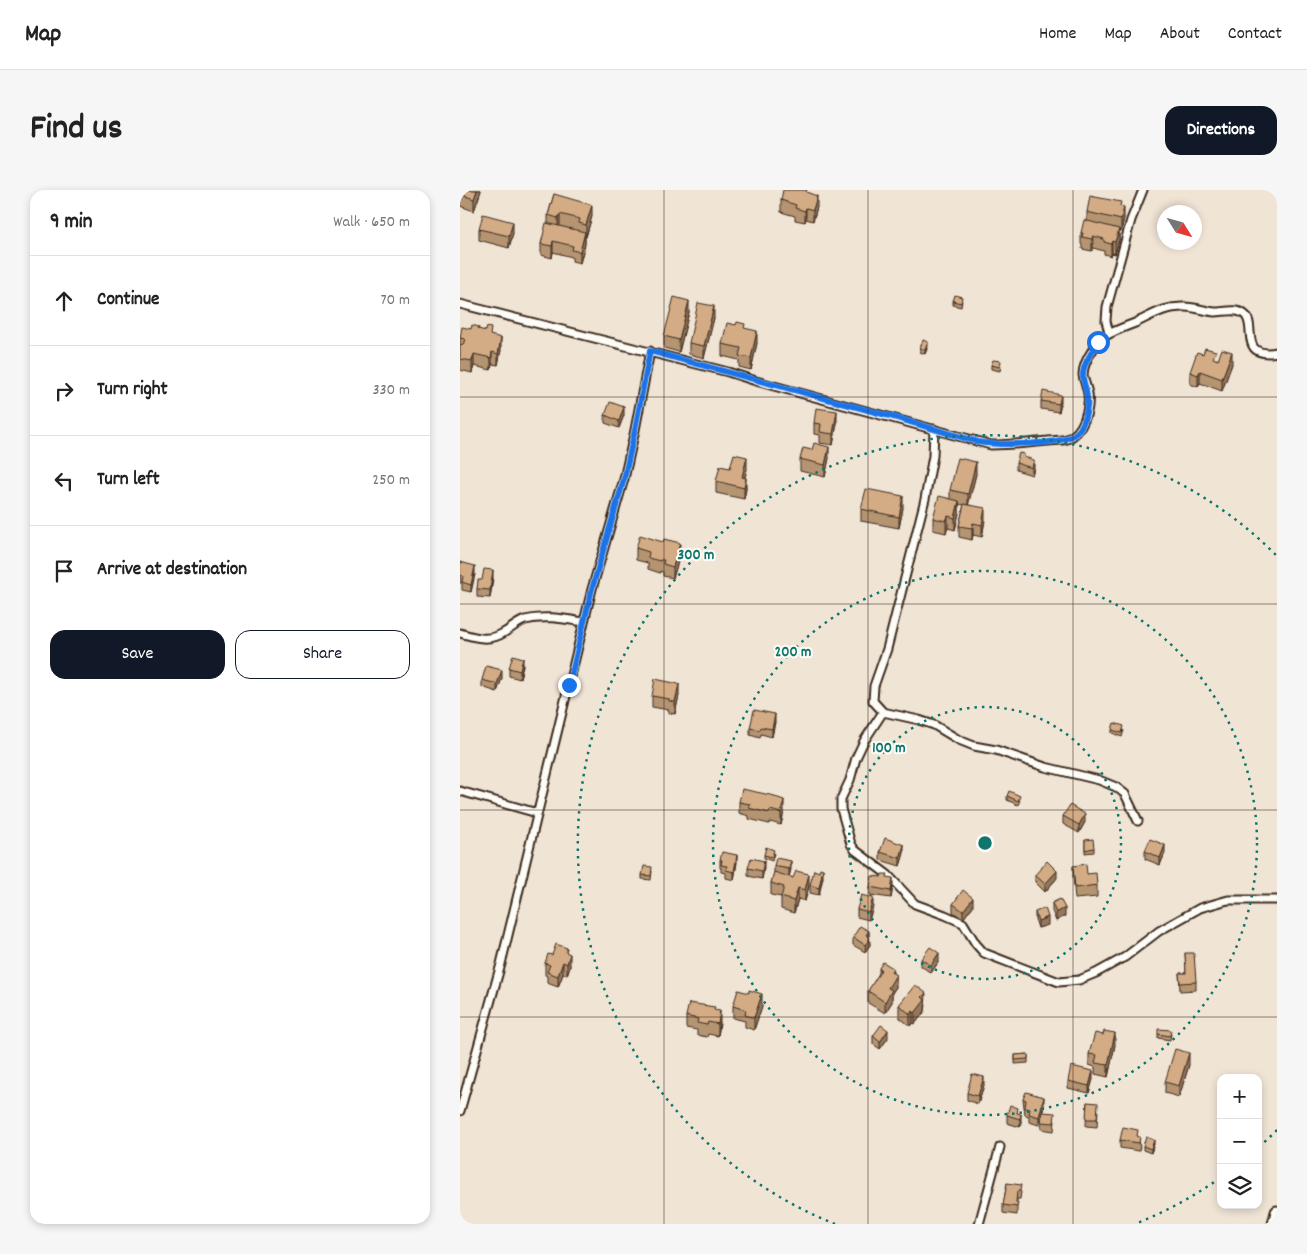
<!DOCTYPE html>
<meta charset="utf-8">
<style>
:root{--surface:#fff;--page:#f6f6f6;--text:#222;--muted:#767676;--line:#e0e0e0;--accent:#111827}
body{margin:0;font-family:Dekko,sans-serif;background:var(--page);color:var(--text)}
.controls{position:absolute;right:15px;bottom:15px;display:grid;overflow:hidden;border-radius:10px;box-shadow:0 2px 8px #0003}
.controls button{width:45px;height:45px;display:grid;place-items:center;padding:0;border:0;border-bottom:1px solid var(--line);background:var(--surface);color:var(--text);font:25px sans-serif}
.compass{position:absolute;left:697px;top:15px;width:45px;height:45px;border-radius:50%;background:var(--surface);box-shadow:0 2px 8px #0003;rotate:127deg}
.stop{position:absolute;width:15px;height:15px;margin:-11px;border:4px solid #1a73e8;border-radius:50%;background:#fff}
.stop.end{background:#1a73e8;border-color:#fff;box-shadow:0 1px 5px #0008}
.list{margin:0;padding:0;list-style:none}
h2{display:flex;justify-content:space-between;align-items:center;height:65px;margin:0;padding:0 20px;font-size:21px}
h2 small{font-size:16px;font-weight:400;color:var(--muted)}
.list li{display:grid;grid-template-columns:32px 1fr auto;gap:15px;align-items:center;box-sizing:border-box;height:90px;padding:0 20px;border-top:1px solid var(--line)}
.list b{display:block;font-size:19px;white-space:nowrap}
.list em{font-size:16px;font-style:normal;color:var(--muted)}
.actions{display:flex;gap:10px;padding:15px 20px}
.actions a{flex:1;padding:11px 0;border:1px solid var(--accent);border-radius:15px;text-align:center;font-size:18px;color:var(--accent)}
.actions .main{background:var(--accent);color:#fff}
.icon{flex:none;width:28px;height:28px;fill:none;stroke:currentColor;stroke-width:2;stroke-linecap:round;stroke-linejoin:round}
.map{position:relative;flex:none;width:817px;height:1034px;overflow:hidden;border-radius:15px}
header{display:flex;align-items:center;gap:30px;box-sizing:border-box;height:70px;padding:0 25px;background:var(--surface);border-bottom:1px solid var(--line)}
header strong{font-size:24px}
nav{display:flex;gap:28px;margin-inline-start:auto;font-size:18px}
.intro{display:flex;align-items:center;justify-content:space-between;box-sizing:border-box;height:120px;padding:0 30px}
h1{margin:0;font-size:35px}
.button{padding:12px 22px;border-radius:15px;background:var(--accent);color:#fff;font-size:18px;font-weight:700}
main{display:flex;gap:30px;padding:0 30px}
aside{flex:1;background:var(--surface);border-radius:15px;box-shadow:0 2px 8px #0003}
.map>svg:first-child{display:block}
</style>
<header>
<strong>Map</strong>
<nav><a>Home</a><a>Map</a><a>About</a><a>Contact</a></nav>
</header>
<div class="intro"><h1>Find us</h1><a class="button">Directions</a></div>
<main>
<aside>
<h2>9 min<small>Walk · 650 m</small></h2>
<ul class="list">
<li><svg class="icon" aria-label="ahead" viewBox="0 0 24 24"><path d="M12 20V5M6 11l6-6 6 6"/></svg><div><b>Continue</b></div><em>70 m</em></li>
<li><svg class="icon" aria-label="right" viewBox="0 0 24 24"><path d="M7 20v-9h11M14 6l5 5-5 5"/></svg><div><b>Turn right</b></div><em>330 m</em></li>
<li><svg class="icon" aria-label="left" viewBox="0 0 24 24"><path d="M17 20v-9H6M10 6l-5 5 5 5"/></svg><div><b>Turn left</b></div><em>250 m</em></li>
<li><svg class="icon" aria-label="arrive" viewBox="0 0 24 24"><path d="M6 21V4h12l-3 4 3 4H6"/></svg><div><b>Arrive at destination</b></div></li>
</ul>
<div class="actions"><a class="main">Save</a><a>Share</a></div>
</aside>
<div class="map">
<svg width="817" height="1034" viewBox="0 0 817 1034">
<rect width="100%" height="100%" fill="#f0e4d5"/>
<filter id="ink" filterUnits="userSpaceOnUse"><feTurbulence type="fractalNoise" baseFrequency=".02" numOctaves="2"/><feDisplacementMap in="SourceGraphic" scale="10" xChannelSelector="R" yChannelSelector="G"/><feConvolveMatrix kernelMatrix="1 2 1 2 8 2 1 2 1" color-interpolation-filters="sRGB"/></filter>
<g filter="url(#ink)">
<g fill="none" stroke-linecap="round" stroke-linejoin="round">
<defs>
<path id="street" d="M0 114 268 182 296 191 531 255C550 255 569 253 588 251 594 250 601 251 607 249 623 243 630 220 628 204 627 197 624 192 623 185 623 171 638 148 651 143 659 139 667 136 675 133 693 125 705 116 725 117 735 117 745 121 755 122 764 122 776 118 784 124 798 134 777 169 817 162
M649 143 646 131 647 117 671 30 683 0
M474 239 473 266 465 309 427 459 414 496 413 511 423 522 459 530 474 535 499 550 514 556 536 560 585 577 639 590 656 597 665 604 678 631
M0 443C16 448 30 452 45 442 52 438 57 433 65 430 84 425 105 429 124 432
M423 522 404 551 396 568 390 590 381 609V619L391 654 395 660 428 685 455 714 485 725 503 733 516 754 524 763 599 792 619 790 636 783 665 767 699 741 740 718 768 710H817
M0 601 77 623
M0 921 41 774 132 399 164 289 175 240 190 161
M519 1034 540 957"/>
<path id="primary" d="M814 1034 817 1022"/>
</defs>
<!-- street casing -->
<use href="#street" stroke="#3b2a1e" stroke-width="11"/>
<!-- primary casing -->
<use href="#primary" stroke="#3b2a1e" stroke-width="15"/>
<!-- street -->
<use href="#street" stroke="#fdfcf7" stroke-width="7"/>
<!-- primary -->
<use href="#primary" stroke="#fdfcf7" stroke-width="11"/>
</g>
<!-- wall -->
<path fill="#b59472" stroke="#3b2a1e" d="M0 0H21L14 21 0 16Z
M347 3 357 17 353 31 346 29 345 32 335 30V26L321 22V10Z
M94 4 132 26 126 47H125V54L120 73 112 71V67L93 62 92 68 81 65V54L88 33V25Z
M661 16 664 28 661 41H659V50L655 64 652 63 651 66 644 64V61L633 58 632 61 622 59V55L621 54V43L627 30V22Z
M19 39 53 43 49 58 19 50Z
M493 111H502L501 117 493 115Z
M229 122 219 162 204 158V146Z
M254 128 244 168 229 164V153Z
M11 139H19L31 146 41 160 38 175 32 174 31 180 14 176 12 183 0 180V147Z
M285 139 297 153 291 180 279 177V170L262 166V154Z
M468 156 465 164 460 162V158Z
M756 169 772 174 762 201 740 193 738 197 730 194V182Z
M531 175H541L540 181 531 179Z
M581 211 601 212 599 222 581 219Z
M145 225H164L159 238 145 233Z
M354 233H377L373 255 360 253V245L354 244Z
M564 267 574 278 572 285 556 280V273Z
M369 268 365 287 340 281V269Z
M270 278 287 279 285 287 286 299 284 309 256 303V291Z
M516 284 508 315 525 330 522 347 513 345 512 350 499 347V336L504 315 499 314V323L495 340 488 338 486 343 473 340V328L490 309V300Z
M443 318 439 338 401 331V319Z
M176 358 220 365 213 388 203 386V382L200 381V383L188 379V373L176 370Z
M0 372 15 384 11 402 2 400V393H0Z
M33 388 30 408 17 407V399L22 390Z
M63 475 60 489 49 486V478Z
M42 488 37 502 22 497V490Z
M219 505 215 524 209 523V520L192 517V506Z
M315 532 312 547 301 544 300 548 290 545V538Z
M652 540H664L662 547 652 543Z
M547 606 560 610 558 615 547 610Z
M315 608 324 621 321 635 310 632 309 634 289 629V626L279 623V612Z
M603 626 625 632 619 643 603 634Z
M625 650 634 658V662L625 663Z
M685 661 705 663 700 675 685 669Z
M420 662 444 663 440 676 420 670Z
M314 663 312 671 304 668V665Z
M260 670 277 672 274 690 266 688V683L261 682V678H260Z
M314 676 331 679 329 686 349 696 345 711 338 709 334 723 321 719V707L311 705V693L314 683Z
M613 676 627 684 637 695V707L615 709 613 687Z
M288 678H304L302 689 288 686Z
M192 681 191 690 182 689V685Z
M359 682 363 687 359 705 350 703V695Z
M575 685 597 688 585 702 575 692Z
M428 687 433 696 431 708 410 705V697Z
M592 713 605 726 596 731 592 721Z
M493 714 513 716 503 729 493 722Z
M413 716 409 730 397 727V719Z
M575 722 588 735 578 738 575 729Z
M393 747H409L410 755 405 762 393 755Z
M107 763 110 776 107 785 103 784 98 797 87 793V786L85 785V773L92 765Z
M725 763 736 792V800L720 801 719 783H726Z
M461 769 479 771 471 783 461 776Z
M419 778 433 783 436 797 432 803V812L425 823 408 813V801L419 784Z
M289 803 302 816 294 840 285 837V831L273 828V816Z
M439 815H466L465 821 455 834 453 833 450 836 439 827Z
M255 820 260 833 258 846 248 844 247 847 237 845V840L226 838V826Z
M698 844H711L710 850 698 848Z
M413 846 428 848 420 859 413 854Z
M655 855 648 887 635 884V877L629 875V864Z
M568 864V873L555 874V865Z
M729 875 719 907 705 903V892Z
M633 889 629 903 608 898V891Z
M524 895 518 914 507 910V903Z
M563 909 584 915 583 922 595 931 594 941 581 939 582 922 579 935 569 932V926L565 925Z
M627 912 638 920 637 937 626 936Z
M558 923 561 932 560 937 547 933V925Z
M678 947 680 955 679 961 660 958V950Z
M694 954 691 963 683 960V956Z
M547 993 561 1002 560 1009H557V1025L543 1023V1015Z"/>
<!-- shaded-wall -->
<path fill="#94785d" stroke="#3b2a1e" d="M17 0H21V1L14 21V9Z
M357 6V17L353 31V20Z
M132 15V26L126 47V35Z
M664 17V28L661 41V30Z
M346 18V29L345 32V21Z
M100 24V35L98 40V28Z
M53 32V43L49 58V46Z
M659 39V50L655 64V52Z
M125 42V54L120 73V62Z
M633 46V58L632 61V49Z
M93 51V62L92 68V56Z
M652 51V63L651 66V54Z
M229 111V122L219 162V150Z
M254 116V128L244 168V156Z
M297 141V153L291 180V168Z
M41 148V160L38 175V164Z
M468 152V156L465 164V160Z
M32 162V174L31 180V168Z
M772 162V174L762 201V189Z
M14 164V176L12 183V171Z
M740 181V193L738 197V185Z
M601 205V212L599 222V214Z
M164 217V225L159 238V231Z
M377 221V233L373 255V244Z
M369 257V268L365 287V275Z
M287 267V279L282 298V287Z
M574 270V278L572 285V278Z
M516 272V284L508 316V304Z
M286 288V299L284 309V298Z
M443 306V318L439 338V327Z
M499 311V323L495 340V328Z
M525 318V330L522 347V335Z
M488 326V338L486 343V331Z
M513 333V345L512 350V338Z
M220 353V365L213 388V377Z
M15 376V384L11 402V395Z
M33 380V388L30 408V400Z
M63 468V475L60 489V481Z
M42 480V488L37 502V494Z
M219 494V505L215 524V512Z
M315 524V532L312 547V539Z
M324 610V621L321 635V623Z
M625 624V632L619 643V635Z
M444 655V663L440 676V668Z
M705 655V663L700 675V668Z
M277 665V672L274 690V682Z
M304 671V678L302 689V681Z
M331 671V679L329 687V679Z
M363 679V687L359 705V698Z
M597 681V688L585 702V694Z
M349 684V696L345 711V700Z
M433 688V696L431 708V701Z
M338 698V709L334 723V711Z
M413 708V716L409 730V722Z
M513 708V716L503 729V721Z
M605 718V726L596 731V723Z
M588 727V735L578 738V731Z
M409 741 410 755 405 762 406 745Z
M479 763V771L471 783V775Z
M110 764V776L107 785V774Z
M103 772V784L98 797V786Z
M433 778V790L436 785V797L432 803V812L425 823V812L431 782Z
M466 803 465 821 455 834V823L462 807Z
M302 804V816L294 840V828Z
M260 821V833L258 846V834Z
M453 821V833L450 836V824Z
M428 840V848L420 859V852Z
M655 843V855L648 887V875Z
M729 863V875L719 907V896Z
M633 881V889L629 903V896Z
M524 887V895L518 914V906Z
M584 907V915L579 935V927Z
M561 924V932L560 937V929Z
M694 950V954L691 963V959Z"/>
<!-- building -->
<path fill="#d3ac85" stroke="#3b2a1e" d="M0 0H17L14 9 0 4Z
M323 0H347L346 2 357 6 353 20 346 18 345 21 335 18 336 15 321 10Z
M94 4 132 15 126 35 119 33 120 29 100 24 98 28 88 25Z
M630 6 661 12 660 16 664 17 661 30 627 22Z
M23 24 53 32 49 46 19 39Z
M624 30 659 39 655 52 652 51 651 54 644 52V49L633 46 632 49 622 47 623 43H621Z
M86 33 125 42 120 62 112 60 113 56 93 51 92 56 81 54Z
M495 105 502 107 501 113 493 111Z
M214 107 229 111 219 150 204 146Z
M238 113 254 116 244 156 229 153Z
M277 132 285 134 284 138 297 141 291 168 279 166 281 158 262 154 267 133 276 135Z
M12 135 19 137 18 139 26 141 27 137 31 138 30 145 41 148 38 164 32 162 31 168 14 164 12 171 0 169V154L3 155 5 149 0 148 2 137 11 139Z
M463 150 468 152 465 160 460 158Z
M745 158 756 161 753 168 758 170 762 159 772 162 762 189 740 181 738 185 730 182 737 162 743 164Z
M533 170 541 171 540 177 531 175Z
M583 201 601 205 599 214 581 211Z
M150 212 164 217 159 231 145 225Z
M356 218 377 221 373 244 360 242 361 234 354 233Z
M354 253 369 257 365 275 340 269 343 258 352 260Z
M559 263 564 264V267L574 270 572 278 556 273Z
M274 264 287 267 282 287 286 288 284 298 256 291 260 276 270 278Z
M498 268 516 272 508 304 490 300Z
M406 299 443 306 439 327 401 319Z
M479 306 499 311 495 328 488 326 486 331 473 328Z
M504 314 525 318 522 335 513 333 512 338 499 336Z
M180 345 203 352 204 349 220 353 213 377 203 374 204 370H200V371L188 368 189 362 176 358Z
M0 372 15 376 11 395 2 392 3 386 0 385Z
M24 379 33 380 30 400 17 399 18 390H22Z
M53 465 63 468 60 481 49 478Z
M26 476 42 480 37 494 22 490Z
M195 489 219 494 215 512 209 511V509L192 506Z
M294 520 315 524 312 539 301 537 300 540 290 538Z
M654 533 664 536 662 543 652 540Z
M282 599 315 606V607L324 610 321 623 310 620 309 623 289 618 290 614 279 612Z
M549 601 560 606 558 611 547 606Z
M610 615 625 624 619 635 603 626Z
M425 648 444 655 440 668 420 662Z
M633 649 634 658 625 660V650Z
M690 649 705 655 700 668 685 661Z
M306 657 314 660 312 667 304 665Z
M262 662 277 665 274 682 266 680 267 676 261 675 262 670H260Z
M291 668 304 671 302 681 288 678Z
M316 668 331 671 329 679 314 676Z
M587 671 597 681 585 694 575 685Z
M626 674 627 684 636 683 637 695 615 698 613 676Z
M184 676 192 677 191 686 182 685Z
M360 678 363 679 359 698 350 695 354 680 359 682Z
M336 681 349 684 345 700 338 698 334 711 321 707 324 697 311 693 314 682 333 688Z
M422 684H428L427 687 433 688 431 701 410 697 412 686 421 687Z
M503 700 513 708 503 721 493 714Z
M401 705 413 708 409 722 397 719Z
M600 709 605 718 596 723 592 713Z
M585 718 588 727 578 731 575 722Z
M400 736 409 741 406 745 410 748 405 755 393 747Z
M96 754 107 758 106 762 110 764 107 774 103 772 98 786 87 782 90 775 85 773 88 764 92 765Z
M470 757 479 763 471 775 461 769Z
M725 763H734L736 792 720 793 719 783H726Z
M423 772 433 778 431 782 436 785 428 798 432 800 425 812 408 801 421 780 419 778Z
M455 795 466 803 462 807 465 810 455 823 453 821 450 824 439 815Z
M278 800 289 803V800L302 804 294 828 285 825 286 820 273 816Z
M229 813 255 817 254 820 260 821 258 834 248 832 247 835 237 833 238 829 226 826Z
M421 835 428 840 420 852 413 846Z
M698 839 711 840 710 846 698 844Z
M644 841 655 843 648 875 635 873 637 865 629 864 635 843 643 845Z
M715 859 729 863 719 896 705 892Z
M568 864V869L555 870V865Z
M611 876 633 881 629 896 608 891Z
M512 884 524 887 518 906 507 903Z
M566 902 584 907 579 927 569 924 570 919 565 918 566 910 563 909Z
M627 912 638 913 637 929H626Z
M550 915 558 918 557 923 561 924 560 929 547 925Z
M582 922 595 923 594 933 581 932Z
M663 937 678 940 677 946 680 947 679 953 660 950Z
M686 947 694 950 691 959 683 956Z
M547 993 561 995 560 1001H557L556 1013H558L557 1017 543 1015Z"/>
</g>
<g fill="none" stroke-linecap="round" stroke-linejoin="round" filter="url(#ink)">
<!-- route -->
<path stroke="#1a73e8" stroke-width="6" d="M109 495 132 399 164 289 175 240 190 161 437 228 518 252C536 255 602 256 615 244 623 238 626 226 627 217 629 206 624 197 623 187 622 175 632 162 638 152"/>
</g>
<!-- grid -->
<path fill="none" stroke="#3b2a1e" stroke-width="1" stroke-opacity="0.55" d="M204 0V1034M408 0V1034M613 0V1034M0 207H817M0 414H817M0 620H817M0 827H817"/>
<!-- distance rings -->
<g fill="none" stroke="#0f766e" stroke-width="2.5" stroke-dasharray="2.5 5">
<circle cx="525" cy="653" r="136"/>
<circle cx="525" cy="653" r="272"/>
<path d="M817 940A409 409 0 0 1 799 957M760 988A409 409 0 0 1 675 1034M375 1034A409 409 0 1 1 817 366"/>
</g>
<circle cx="525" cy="653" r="8" fill="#0f766e" stroke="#fdfcf7" stroke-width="2.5"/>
<g font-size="15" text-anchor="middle" font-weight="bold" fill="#0f766e" stroke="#fdfcf7" stroke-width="4" stroke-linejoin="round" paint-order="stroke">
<text x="236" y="369">300 m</text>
<text x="333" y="466">200 m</text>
<text x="429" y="562">100 m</text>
</g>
</svg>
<div class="controls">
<button>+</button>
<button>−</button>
<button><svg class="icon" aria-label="layers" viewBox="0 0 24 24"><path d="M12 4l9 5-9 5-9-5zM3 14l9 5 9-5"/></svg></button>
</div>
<svg class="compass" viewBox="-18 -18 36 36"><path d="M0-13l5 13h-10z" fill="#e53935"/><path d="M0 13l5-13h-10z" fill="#767676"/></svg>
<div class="stop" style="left:638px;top:152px"></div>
<div class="stop end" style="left:109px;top:495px"></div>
</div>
</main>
